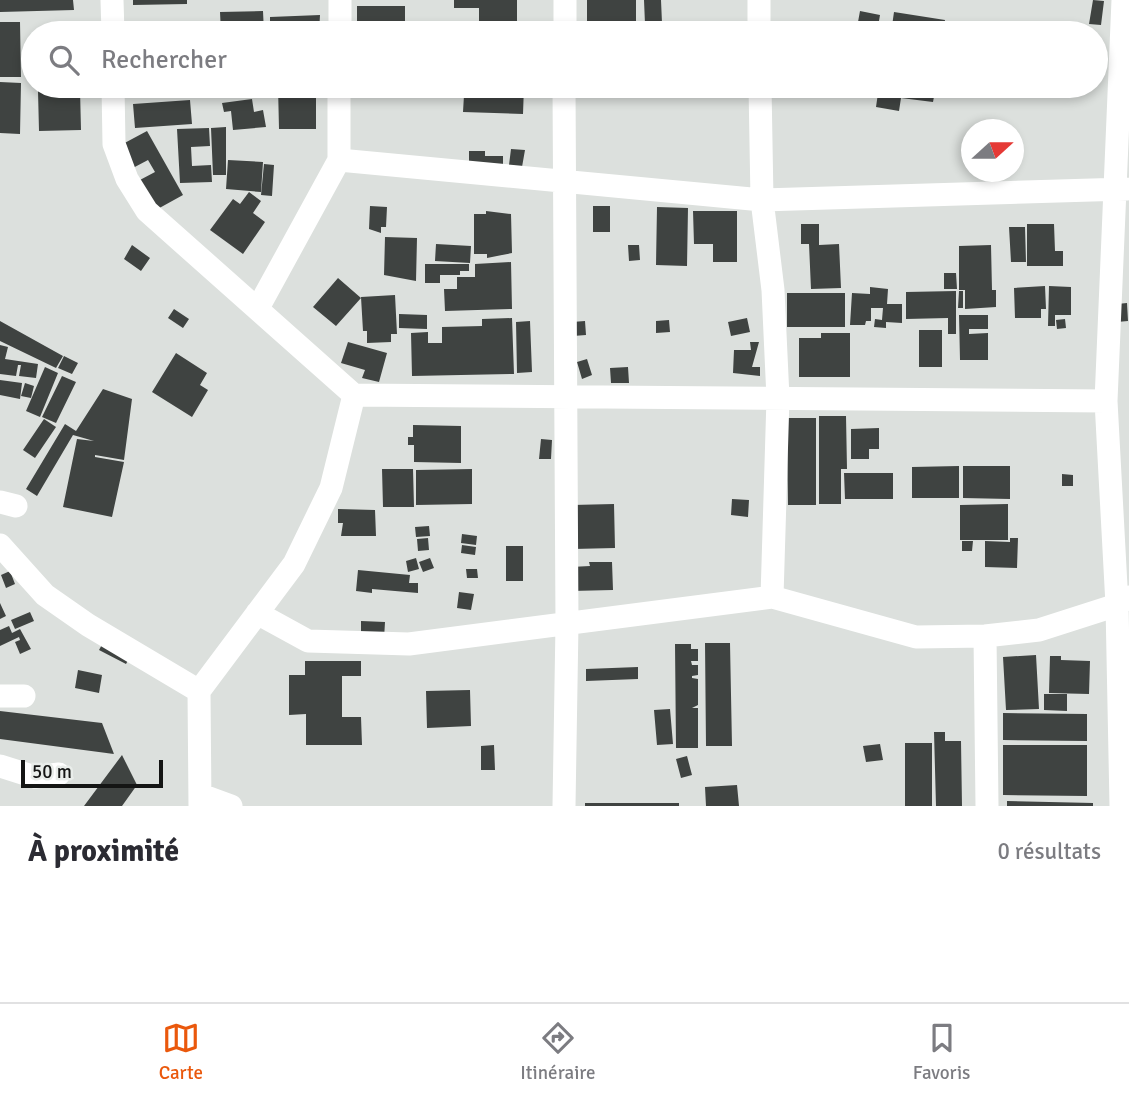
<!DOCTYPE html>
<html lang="fr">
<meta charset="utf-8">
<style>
:root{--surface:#fff;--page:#f7f7f7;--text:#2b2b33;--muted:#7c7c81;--line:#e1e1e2;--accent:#ea580c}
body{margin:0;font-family:Signika,sans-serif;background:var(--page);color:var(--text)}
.compass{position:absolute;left:961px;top:119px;width:63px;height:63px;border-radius:50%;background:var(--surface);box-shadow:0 4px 10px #0003;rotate:69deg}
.scale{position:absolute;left:21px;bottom:18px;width:142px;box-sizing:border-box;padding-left:7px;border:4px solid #141514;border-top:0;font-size:19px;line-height:24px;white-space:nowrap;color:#141514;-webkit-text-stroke:5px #e9edea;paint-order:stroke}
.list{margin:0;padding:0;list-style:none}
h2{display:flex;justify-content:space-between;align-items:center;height:91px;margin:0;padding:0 28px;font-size:30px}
h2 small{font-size:23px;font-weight:400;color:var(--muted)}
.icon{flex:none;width:38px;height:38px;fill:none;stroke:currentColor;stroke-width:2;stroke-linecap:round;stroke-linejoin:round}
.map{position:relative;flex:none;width:1129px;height:806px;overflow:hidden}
.search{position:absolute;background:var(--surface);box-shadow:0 4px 10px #0003;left:21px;right:21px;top:21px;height:77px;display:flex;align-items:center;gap:18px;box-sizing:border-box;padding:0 24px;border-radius:38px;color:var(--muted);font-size:26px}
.sheet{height:196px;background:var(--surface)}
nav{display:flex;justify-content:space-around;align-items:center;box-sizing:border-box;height:98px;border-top:2px solid var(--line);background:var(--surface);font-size:19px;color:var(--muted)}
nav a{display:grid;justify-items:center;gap:4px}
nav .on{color:var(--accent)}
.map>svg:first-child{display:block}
</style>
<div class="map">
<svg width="1129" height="806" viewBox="0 0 1129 806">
<rect width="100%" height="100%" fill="#dce0dd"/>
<!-- building -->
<path fill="#3f4341" d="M0 0H73L74 10 0 12Z
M133 0H187V4L133 5Z
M454 0H517V33H479V8H454Z
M587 0H636V27H587Z
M644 0H661L662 23 645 24Z
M1093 0 1104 1 1101 25 1089 24Z
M357 6H405V33H357Z
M263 11 264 33H221L220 12Z
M860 11 880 15 877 33H856Z
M894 12 945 20 943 33H891Z
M320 15 319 33H270V17Z
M0 22H20L21 77H0Z
M741 27 742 33H711V28Z
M0 82 21 83 20 134 0 133Z
M206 86H228V96L206 97Z
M278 86H316V129H279Z
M469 86H524L523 114 463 112 464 95H469Z
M636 86H648V93H636Z
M879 86H936L933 102 901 98 899 111 876 107Z
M80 89 81 130 39 131 38 91Z
M252 99 254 112 263 110 266 127 233 130 231 111 224 112 222 103Z
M190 100 192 124 135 128 133 104Z
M226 127V175H213L211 128Z
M209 128 210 146 191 147 192 166 211 165 212 182 180 183 177 129Z
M147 131 183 195 154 211 138 181 155 172 148 160 131 169 119 146Z
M511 149 525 150 522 167 509 165Z
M469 151H485V156H503V167H469Z
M228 160 263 162 261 192 226 189Z
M264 164 274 165 272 196 261 195Z
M249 192 261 201 253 213 265 222 243 254 210 230 233 199 240 204Z
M370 206 387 207 386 227H381V233L369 229Z
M593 206H610V232H593Z
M657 207 688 208 687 266 656 265Z
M486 211 511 214 512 253 487 258V254H474V214H486Z
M693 211H737V262H713V244H694Z
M801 224H819V245L839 244 841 288 811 289 809 244H801Z
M1027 224H1054L1055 251H1063V266H1027Z
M1009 227H1025L1026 262H1011Z
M385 237 417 238 416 281 384 275Z
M436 244 471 246 470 263 435 261Z
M132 245 150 258 141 271 124 259Z
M628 245H639L640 260 629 261Z
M991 245 992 290H996V307L965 309V290H959V246Z
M511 262 512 309 445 311 444 289H457V277H475V264Z
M425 264H469V271H460V275H440V283H425Z
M944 273H956L957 289H944Z
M338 278 361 298 336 326 313 307Z
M1045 286 1046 309H1041V318H1015L1014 288Z
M1049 286 1071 287V315H1055V326H1048Z
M870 287 888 289 887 304H902V323L886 322V328L874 327 875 319 882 320 883 308H871V321H866L865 325H850L852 293 870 294Z
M956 291V334H948V318L906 319V292Z
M959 291H963V308H958Z
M787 293H845V327H787Z
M395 295 397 334H391V342L367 343V331H363L361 297Z
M1127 303 1128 321 1117 322V304Z
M174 309 189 319 183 328 168 318Z
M399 314 427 315V329L399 328Z
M959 315H988V329H969V334L988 333V360H960Z
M512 318 514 374 412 376 411 333 428 332V343H442V327L482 326V319Z
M747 318 750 332 731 336 728 322Z
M1065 319 1066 328 1057 329 1056 320Z
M669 320 670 332 656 333V321Z
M0 321 63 356 56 368 0 341Z
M530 321 532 372 517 373 516 322Z
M585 321 586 335 573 336 572 322Z
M919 330H942V367H919Z
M821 333H850V377H799V338H821Z
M348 342 387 353 379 382 362 378 365 370 341 363Z
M750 342H759L752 367H760V376L733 373 734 350H751Z
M0 345 8 347 5 359 38 364 36 378 19 376 21 365H18L16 376 0 374Z
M176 353 207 373 200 385 208 390 192 417 152 392Z
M64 356 78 363 72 374 58 368Z
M587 359 592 375 582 379 577 362Z
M45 367 58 373 40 417 26 411Z
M628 367 629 383H611L610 368Z
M62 376 76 382 56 423 42 417Z
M0 380 22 383 20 399 0 395Z
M25 383 34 386 31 398 21 396Z
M103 389 132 399 124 460 95 455V457L124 462 112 517 63 507 77 439 94 441 73 435 37 496 26 489 65 424 76 431Z
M819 416H846L847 469H841V504H819Z
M787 418H816V505H788Z
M44 419 56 427 35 458 23 450Z
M413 425 461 426V463L414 462V445H408V437H413Z
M879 428V449H869V459H851V429Z
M541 439 552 440 551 459H539Z
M959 466V498H912V467Z
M963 466H1010V499L963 498Z
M382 469H413L414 507H383Z
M472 469V504L416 505V470Z
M844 473H893V499H845Z
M1062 474 1073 475V486H1062Z
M732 499 749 500 748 517 731 515Z
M614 504 615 548 573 549 572 505Z
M1008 504V540H960V505Z
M338 509 375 510 376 536H341L343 523H338Z
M429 526 430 536 416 537 415 527Z
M462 534 477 536 476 545 461 543Z
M428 538 429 550 418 551 417 539Z
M1010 538H1018L1017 568 985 567V541L1010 542Z
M962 541H973L972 551H962Z
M462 545 476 547 475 555 461 553Z
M506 546H523V581H506Z
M416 558 419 569 408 572 406 561Z
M430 558 434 568 423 572 419 562Z
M589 562H612L613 590 571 591V567L590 566Z
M466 569H477L478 578H467Z
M358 570 410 575 409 583H418V593L372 589V593L356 591Z
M10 571 15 584 6 588 1 575Z
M459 592 474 594 471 610 457 608Z
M0 603 6 616 0 619Z
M30 612 34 621 15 629 11 620Z
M361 621 385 622 384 639H361Z
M9 626 12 633 20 629 31 649 20 654 15 642 20 640 19 637 0 646V630Z
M104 641 131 655 126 664 99 650Z
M705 643H730L732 746H706Z
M675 644H691V649H698V661H691L692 665H698V675L692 676V678L698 679V705L692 708H698V748H676Z
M1036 655 1039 709 1006 710 1003 657Z
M1050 656H1061V660L1090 661 1089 694 1049 693Z
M305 661H361V676H342V717H361L362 745H306V714L289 715V675H305Z
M638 667V679L586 681V669Z
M78 670 102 675 99 693 75 688Z
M470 690 471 726 427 728 426 691Z
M1044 694H1067V711L1044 710Z
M670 709 673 744 657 745 654 710Z
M0 711 102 723 114 754 0 739Z
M1003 713 1087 714V741L1003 740Z
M934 732H945V741H961L962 806H936Z
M905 743H932V806H905Z
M880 744 883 760 866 762 863 746Z
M494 745 495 770H481V746Z
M1003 745H1087V796L1003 795Z
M122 755 137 785 122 806H84Z
M687 756 692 775 681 778 676 759Z
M737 785 739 806H706L705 787Z
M1007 801 1093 803V806H1007Z
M585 803H679V806H585Z"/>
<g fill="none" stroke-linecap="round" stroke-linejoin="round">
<!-- minor -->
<path stroke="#fff" stroke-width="23" d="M112 0 113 33
M759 0V33
M340 33V0
M565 33V0
M113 86 114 144 127 179 147 211 354 395 331 488 294 564 199 691 200 806
M760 86 762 200 773 290 778 398 772 597
M339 160 762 200 1126 189
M258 308 339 160V86
M354 395 1106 401
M0 502 16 506
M0 545 45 595 88 625 199 691
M257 613 308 641 409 644 772 597 916 637 985 636 1039 630 1117 605 1129 597
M985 636 987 806
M0 696H24
M0 766 35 777 59 774
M201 795 231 806
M564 806 567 624 564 86
M1121 806 1117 605 1106 401 1123 0"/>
</g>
</svg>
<svg class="compass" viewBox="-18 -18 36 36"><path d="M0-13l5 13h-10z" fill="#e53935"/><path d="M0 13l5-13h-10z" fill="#7c7c81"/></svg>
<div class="scale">50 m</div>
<div class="search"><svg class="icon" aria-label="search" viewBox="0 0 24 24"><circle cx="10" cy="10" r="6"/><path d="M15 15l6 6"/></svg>Rechercher</div>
</div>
<section class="sheet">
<h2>À proximité<small>0 résultats</small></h2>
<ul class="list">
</ul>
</section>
<nav>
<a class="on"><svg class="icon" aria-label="map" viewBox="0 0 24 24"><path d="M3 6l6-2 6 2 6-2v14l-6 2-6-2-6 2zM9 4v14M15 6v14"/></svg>Carte</a>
<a><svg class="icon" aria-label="directions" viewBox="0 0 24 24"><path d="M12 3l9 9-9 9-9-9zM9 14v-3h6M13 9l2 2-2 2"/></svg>Itinéraire</a>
<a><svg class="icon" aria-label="saved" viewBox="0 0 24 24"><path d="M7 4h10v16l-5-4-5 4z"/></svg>Favoris</a>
</nav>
